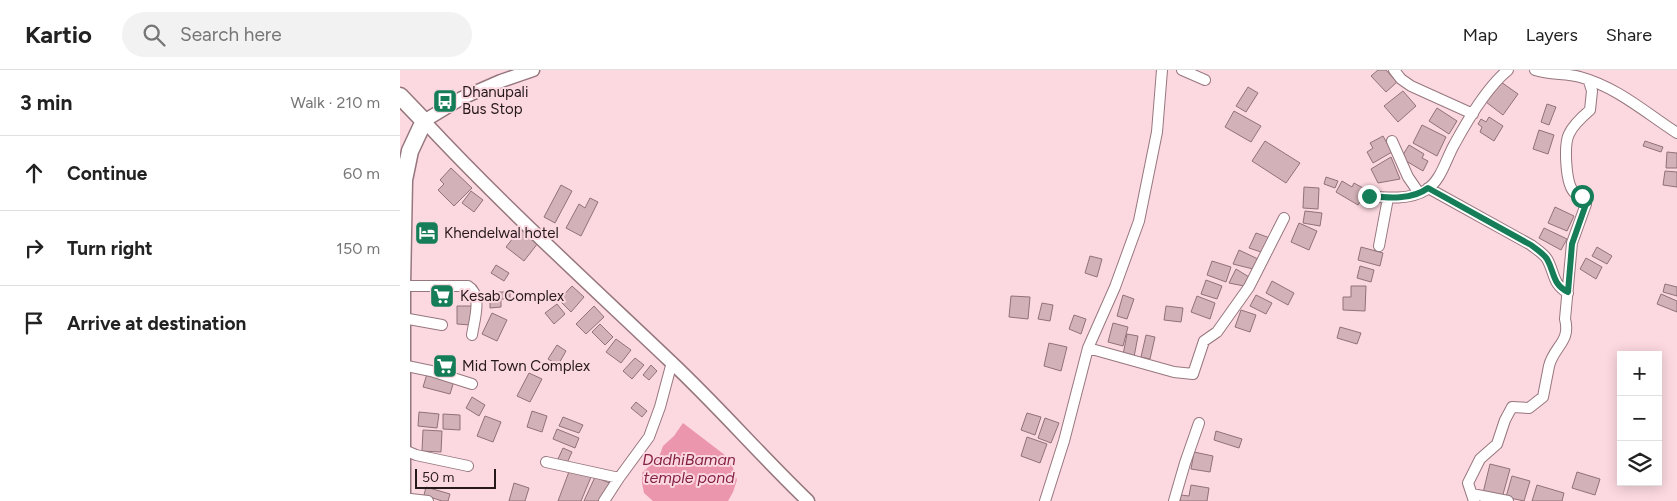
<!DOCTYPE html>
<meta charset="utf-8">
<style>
:root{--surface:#fff;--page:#f2f2f2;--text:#222;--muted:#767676;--line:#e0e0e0}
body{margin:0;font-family:Figtree,sans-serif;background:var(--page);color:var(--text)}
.controls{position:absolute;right:15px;bottom:15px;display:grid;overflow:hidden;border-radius:0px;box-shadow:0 2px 12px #0003}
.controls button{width:45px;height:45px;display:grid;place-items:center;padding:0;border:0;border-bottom:1px solid var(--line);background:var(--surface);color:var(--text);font:25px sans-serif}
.scale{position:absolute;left:15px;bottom:12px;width:81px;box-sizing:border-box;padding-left:5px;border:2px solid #25191c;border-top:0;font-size:14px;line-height:18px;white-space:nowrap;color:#25191c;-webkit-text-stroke:4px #fcd8e0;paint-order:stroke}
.stop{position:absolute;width:15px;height:15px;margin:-11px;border:4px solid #157e59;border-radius:50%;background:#fff}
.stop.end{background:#157e59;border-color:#fff;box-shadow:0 1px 5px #0008}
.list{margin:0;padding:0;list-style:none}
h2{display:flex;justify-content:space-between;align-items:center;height:65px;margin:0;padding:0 20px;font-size:21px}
h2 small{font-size:16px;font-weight:400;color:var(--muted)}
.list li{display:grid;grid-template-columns:32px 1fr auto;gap:15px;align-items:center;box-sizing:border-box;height:75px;padding:0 20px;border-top:1px solid var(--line)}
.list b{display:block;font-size:19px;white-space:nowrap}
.list em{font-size:16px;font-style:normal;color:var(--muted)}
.icon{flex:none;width:28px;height:28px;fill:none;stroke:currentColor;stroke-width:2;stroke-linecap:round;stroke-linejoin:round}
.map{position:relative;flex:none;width:1277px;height:431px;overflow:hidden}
header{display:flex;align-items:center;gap:30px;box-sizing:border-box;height:70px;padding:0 25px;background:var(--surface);border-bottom:1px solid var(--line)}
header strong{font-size:24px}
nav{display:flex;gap:28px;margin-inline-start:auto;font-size:18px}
.search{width:350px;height:45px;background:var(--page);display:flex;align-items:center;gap:12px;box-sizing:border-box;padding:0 18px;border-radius:28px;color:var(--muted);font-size:19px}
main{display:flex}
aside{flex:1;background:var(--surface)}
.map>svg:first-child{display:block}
</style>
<header>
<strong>Kartio</strong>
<div class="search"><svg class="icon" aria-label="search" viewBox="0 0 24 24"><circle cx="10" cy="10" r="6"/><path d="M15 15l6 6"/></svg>Search here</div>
<nav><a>Map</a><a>Layers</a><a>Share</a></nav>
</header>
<main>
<aside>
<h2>3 min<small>Walk · 210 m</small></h2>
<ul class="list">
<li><svg class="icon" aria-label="ahead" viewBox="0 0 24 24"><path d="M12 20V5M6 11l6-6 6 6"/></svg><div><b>Continue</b></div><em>60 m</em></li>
<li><svg class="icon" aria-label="right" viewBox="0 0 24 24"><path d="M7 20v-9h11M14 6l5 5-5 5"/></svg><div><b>Turn right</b></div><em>150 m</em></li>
<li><svg class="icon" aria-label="arrive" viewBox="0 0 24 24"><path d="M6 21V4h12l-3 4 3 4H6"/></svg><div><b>Arrive at destination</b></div></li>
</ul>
</aside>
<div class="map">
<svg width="1277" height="431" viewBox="0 0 1277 431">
<rect width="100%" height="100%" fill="#fcd8e0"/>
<!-- water -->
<path fill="#eb96ac" d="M283 353 330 389 337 410 333 422 328 431H253L244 423 242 413V403L259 387 263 376 274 366Z"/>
<!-- building -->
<path fill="#d3b1b8" stroke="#917279" d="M978 0H986L997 12 986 22 971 6Z
M1101 12 1118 24 1103 45 1086 32Z
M848 17 858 23 846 42 836 36Z
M1003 21 1016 36 998 52 984 36Z
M1147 34 1156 37 1149 55 1141 52Z
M1037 38 1057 51 1049 64 1029 51Z
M834 41 861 56 851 72 825 57Z
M1089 47 1103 56 1094 71 1080 62 1082 57 1078 54 1081 49 1086 52Z
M1022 55 1046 67 1037 86 1013 73Z
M1139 60 1154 65 1148 84 1133 79Z
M983 66 992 82 973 93 967 82 973 78 970 73Z
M865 71 900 93 886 113 852 91Z
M1245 71 1263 77 1261 82 1243 76Z
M1009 75 1024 84 1022 88 1028 91 1023 101 1001 88Z
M1267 82 1277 83V98H1266Z
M991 87 1000 109 978 113 971 99Z
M51 98 72 118 54 136 38 120 44 114 40 110Z
M1265 101 1277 102V117L1263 115Z
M926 107 938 111 935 118 924 114Z
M942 111 952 117 954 113 963 118 961 122 965 124 958 135 936 122Z
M161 115 172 121 155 153 144 147Z
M904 117 919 118 918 139 903 138Z
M71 121 83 130 74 142 62 133Z
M190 128 198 132 181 166 166 158 179 134 185 138Z
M1155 137 1174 146 1167 161 1148 153Z
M905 141 922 143 920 156 903 153Z
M899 153 917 161 909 180 891 172Z
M1144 158 1167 169 1161 180 1139 168Z
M120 159 138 173 124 191 106 177Z
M856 163 870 168 861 182 849 178Z
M961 177 983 183 980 196 958 190Z
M1197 177 1212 186 1207 194 1192 186Z
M839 180 858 189 853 199 833 194Z
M690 186 702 189 697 207 685 203Z
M1186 188 1202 197 1196 209 1180 199Z
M812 191 831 197 826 212 807 205Z
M96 195 109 203 104 211 91 203Z
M960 196 974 200 971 212 957 208Z
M836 199 849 207 844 216 829 213Z
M806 210 822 216 817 229 801 224Z
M872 211 894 223 888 235 866 223Z
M1265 214 1277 217V226L1263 222Z
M172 216 184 227 171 242 159 230Z
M951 216H966L965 241 943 240V227H951Z
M90 222H110V229H101V237L90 238Z
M1261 224 1277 231V242L1257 234Z
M723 225 734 229 727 249 717 246Z
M856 225 872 233 866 244 850 236Z
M611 226 630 227 628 249 609 247Z
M797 226 815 233 810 249 791 242Z
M642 233 653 235 650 251 638 249Z
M157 234 165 244 154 254 145 243Z
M57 236H72L71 255 57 254Z
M194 236 204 247 186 264 176 254Z
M766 236 783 238 781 252 764 250Z
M841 240 856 245 850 262 835 257Z
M92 243 107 250 97 271 82 264Z
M674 245 686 249 681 264 669 259Z
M713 253 728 257 723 276 708 272Z
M200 254 213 267 205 275 192 262Z
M940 257 961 263 957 274 937 268Z
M727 264 738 266 734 287 723 285Z
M746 265 755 267 750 289 741 287Z
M216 269 231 280 221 293 206 282Z
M649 273 667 277 661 301 644 296Z
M157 275 166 281 158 295 148 289Z
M235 288 244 295 232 309 223 301Z
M251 295 257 301 249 310 243 305Z
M129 303 142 309 130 332 117 326Z
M27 304 54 311 50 324 23 317Z
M72 327 85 335 79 346 66 338Z
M236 332 247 341 242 347 231 338Z
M132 341 147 346 142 362 127 357Z
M19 342 39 344 37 358 18 356Z
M627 343 641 347 635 365 621 360Z
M43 344 60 345V360L43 359Z
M85 346 101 352 93 372 77 366Z
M163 347 183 355 179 363 159 356Z
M645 348 659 353 651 373 638 368Z
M157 359 179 368 175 378 153 369Z
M23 360 42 361 41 382 22 381Z
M816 361 842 369 839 378 814 370Z
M627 367 647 374 640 393 621 386Z
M163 378 172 382 167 393 158 389Z
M794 382 813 386 810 402 791 399Z
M1090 394 1110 399 1102 428 1083 423Z
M170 399 191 407 181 431H158Z
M1177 402 1200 409 1195 425 1172 418Z
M1112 406 1130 411 1124 431 1106 427Z
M195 407 212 414 202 431H184Z
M114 413 129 418 125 431H109Z
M791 415 809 418 807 431H780L781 425 789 426Z
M1137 415 1164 423 1162 431H1132Z
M26 417 50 424 48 431H42L24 425Z"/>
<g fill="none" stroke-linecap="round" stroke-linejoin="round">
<defs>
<path id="minor" d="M782 0 805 10
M994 0 1001 9 1011 16 1073 44
M1135 0C1150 5 1166 3 1180 7 1217 17 1246 43 1277 63
M992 71 1008 107 1019 123
M1028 118 1131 175C1136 179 1143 183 1147 189 1155 203 1152 214 1168 223
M969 126C987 128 1010 130 1026 120 1041 111 1046 89 1054 75 1067 51 1088 16 1108 0
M979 176 988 128
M2 216H68C83 225 74 251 72 265
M3 248 42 255
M688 278 774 302 793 304 804 271 817 262 849 217 884 148
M2 295 31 301 72 314
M2 379 16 385 68 396
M146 392 219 408
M1072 424 1108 431
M2 428 28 431
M204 431 219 408 249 367 260 337 272 292
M645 431 664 371 688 278 715 217 739 151 757 62 762 0
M774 431 785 393 799 353
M1074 431 1068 413 1080 389 1097 374 1105 350 1112 337 1129 338 1143 327C1145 317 1147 306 1149 296 1154 276 1171 272 1165 249L1172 173 1186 134 1182 126C1180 125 1177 124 1175 123 1165 115 1164 74 1169 64 1173 55 1183 46 1190 40L1192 21 1189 11"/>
<path id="tertiary" d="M133 0 101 11 62 28 24 51C102 135 187 212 270 291 318 336 361 386 408 431"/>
<path id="primary" d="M0 26 24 51 10 81 4 110 2 216V431"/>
</defs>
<!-- minor casing -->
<use href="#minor" stroke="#97777e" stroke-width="12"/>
<!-- tertiary casing -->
<use href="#tertiary" stroke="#97777e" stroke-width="15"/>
<!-- primary casing -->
<use href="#primary" stroke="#97777e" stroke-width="19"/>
<!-- minor -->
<use href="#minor" stroke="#fff" stroke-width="10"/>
<!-- tertiary -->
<use href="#tertiary" stroke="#fff" stroke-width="12"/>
<!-- primary -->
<use href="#primary" stroke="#fff" stroke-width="16"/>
</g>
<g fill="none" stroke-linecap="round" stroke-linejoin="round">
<!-- route -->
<path stroke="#157e59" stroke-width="6" d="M969 126C988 128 1012 130 1028 118L1131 175C1136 179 1143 183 1147 189 1155 203 1152 214 1168 222L1172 174 1186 134 1182 126"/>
</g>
<!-- icons -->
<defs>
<symbol id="bus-square" viewBox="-11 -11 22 22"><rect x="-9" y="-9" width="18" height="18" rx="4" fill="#157e59" stroke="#fcd8e0"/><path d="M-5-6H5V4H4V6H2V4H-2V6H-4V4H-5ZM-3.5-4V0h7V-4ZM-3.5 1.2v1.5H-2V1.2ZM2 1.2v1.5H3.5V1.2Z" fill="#fff"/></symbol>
<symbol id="hotel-square" viewBox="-11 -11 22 22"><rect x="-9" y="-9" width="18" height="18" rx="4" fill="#157e59" stroke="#fcd8e0"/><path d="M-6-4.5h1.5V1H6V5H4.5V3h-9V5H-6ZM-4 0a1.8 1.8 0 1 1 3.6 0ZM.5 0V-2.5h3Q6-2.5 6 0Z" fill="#fff"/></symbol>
<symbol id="supermarket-square" viewBox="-11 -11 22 22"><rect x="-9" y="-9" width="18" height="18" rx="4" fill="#157e59" stroke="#fcd8e0"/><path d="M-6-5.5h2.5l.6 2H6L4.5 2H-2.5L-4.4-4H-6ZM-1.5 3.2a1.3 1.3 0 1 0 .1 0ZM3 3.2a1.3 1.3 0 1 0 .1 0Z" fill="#fff"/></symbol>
</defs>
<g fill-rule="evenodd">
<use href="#bus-square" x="31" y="17" width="28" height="28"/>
<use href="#hotel-square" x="13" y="149" width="28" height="28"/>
<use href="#supermarket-square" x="28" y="212" width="28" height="28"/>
<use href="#supermarket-square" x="31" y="282" width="28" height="28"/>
</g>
<g text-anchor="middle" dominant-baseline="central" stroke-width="4" stroke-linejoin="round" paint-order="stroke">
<!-- poi labels -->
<g font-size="15" fill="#25191c" stroke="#fcd8e0" text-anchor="start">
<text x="62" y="22">Dhanupali<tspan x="62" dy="17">Bus Stop</tspan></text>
<text x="44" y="163">Khendelwal hotel</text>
<text x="60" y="226">Kesab Complex</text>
<text x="62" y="296">Mid Town Complex</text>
</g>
<!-- water labels -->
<g font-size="16" font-style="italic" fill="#842145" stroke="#fcd8e0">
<text x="289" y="389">DadhiBaman<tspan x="289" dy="18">temple pond</tspan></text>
</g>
</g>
</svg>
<div class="controls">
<button>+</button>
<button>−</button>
<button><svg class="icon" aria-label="layers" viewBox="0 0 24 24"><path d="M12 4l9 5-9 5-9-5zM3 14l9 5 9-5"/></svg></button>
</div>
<div class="scale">50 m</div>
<div class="stop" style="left:1182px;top:126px"></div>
<div class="stop end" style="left:969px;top:126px"></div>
</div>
</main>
